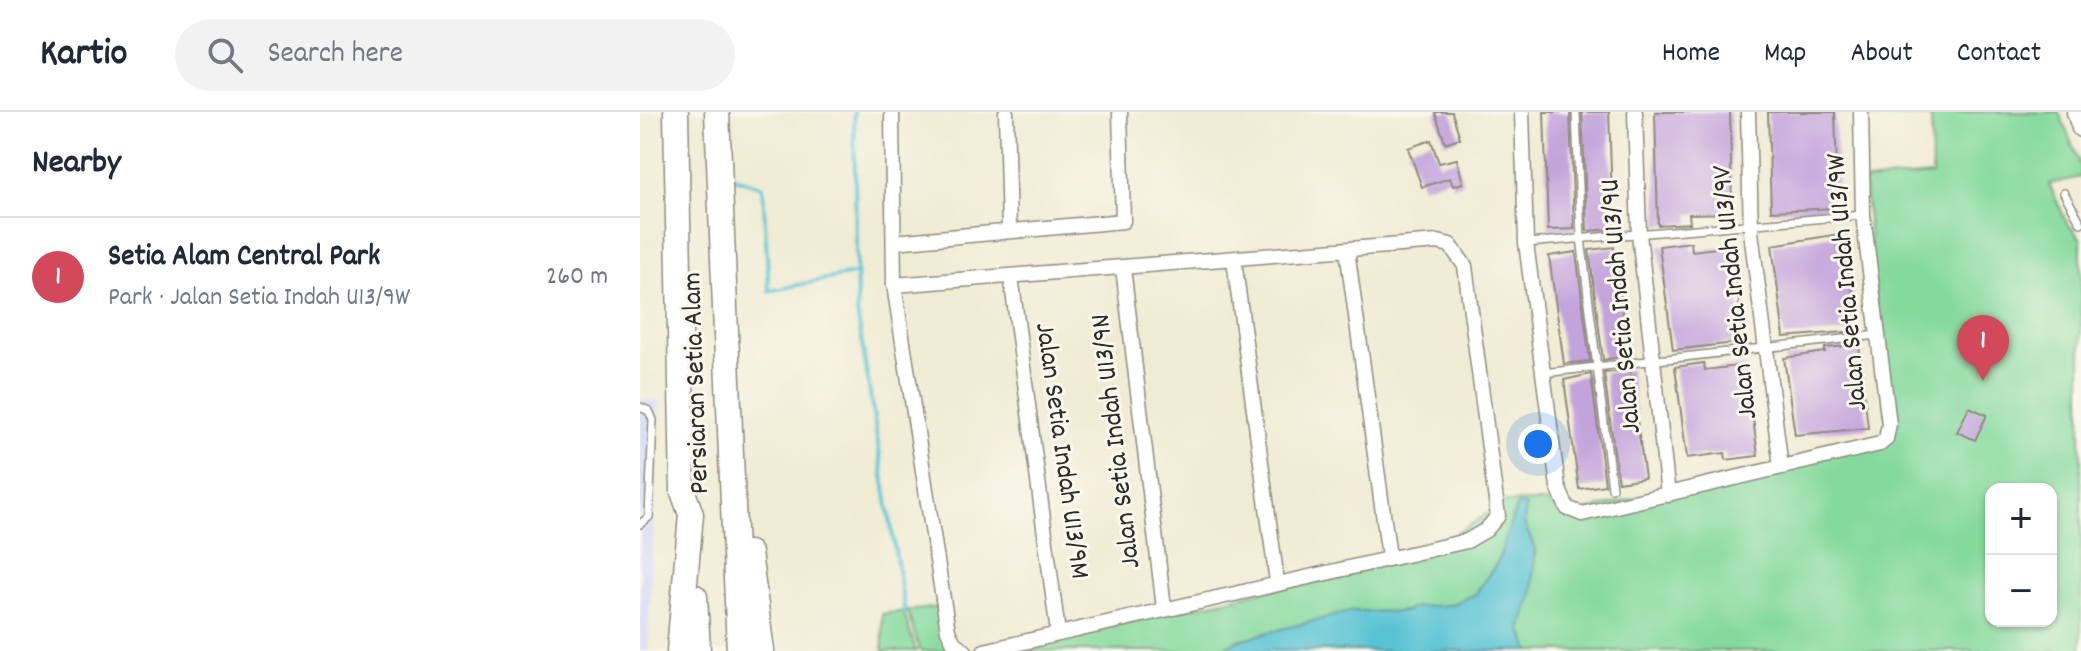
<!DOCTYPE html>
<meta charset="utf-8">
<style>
:root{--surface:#fff;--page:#f2f2f3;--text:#1f2937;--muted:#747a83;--line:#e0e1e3;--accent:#d1495b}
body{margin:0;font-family:Dekko,sans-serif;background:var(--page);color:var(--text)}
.controls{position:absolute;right:24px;bottom:24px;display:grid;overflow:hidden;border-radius:16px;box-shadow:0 2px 6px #0004}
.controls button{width:72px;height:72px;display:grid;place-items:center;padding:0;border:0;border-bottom:2px solid var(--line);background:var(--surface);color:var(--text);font:40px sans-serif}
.you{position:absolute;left:898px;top:332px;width:28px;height:28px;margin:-20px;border:6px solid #fff;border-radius:50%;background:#1a73e8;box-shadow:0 0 0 12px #1a73e833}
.badge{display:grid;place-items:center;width:52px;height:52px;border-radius:50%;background:var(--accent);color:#fff;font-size:26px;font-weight:700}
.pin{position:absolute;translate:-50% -66px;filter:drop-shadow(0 2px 4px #0008)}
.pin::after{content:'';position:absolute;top:42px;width:28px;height:24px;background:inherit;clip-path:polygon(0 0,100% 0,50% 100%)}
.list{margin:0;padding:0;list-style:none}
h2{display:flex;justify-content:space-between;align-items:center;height:104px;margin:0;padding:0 32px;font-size:34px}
h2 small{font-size:26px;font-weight:400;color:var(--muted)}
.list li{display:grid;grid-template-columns:52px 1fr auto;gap:24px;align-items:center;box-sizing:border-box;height:120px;padding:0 32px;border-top:2px solid var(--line)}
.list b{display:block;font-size:30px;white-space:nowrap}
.list p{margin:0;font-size:26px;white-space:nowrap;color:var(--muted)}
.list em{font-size:26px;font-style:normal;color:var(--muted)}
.icon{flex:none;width:44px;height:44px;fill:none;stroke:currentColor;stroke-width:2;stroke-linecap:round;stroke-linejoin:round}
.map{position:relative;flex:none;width:1441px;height:539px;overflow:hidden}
header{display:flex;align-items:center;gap:48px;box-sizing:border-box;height:112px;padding:0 40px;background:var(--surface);border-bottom:2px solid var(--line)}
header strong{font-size:38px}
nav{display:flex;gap:44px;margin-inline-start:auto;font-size:28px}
.search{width:560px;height:72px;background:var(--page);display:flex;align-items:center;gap:20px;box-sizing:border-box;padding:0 28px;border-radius:44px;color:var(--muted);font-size:30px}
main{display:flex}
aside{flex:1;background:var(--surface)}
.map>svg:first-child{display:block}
</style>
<header>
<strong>Kartio</strong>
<div class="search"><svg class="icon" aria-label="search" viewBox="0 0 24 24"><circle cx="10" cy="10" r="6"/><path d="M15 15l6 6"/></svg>Search here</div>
<nav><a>Home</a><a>Map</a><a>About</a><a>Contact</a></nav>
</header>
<main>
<aside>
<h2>Nearby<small></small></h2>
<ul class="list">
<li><span class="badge">1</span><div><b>Setia Alam Central Park</b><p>Park · Jalan Setia Indah U13/9W</p></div><em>260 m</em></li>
</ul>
</aside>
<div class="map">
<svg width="1441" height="539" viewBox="0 0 1441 539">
<rect width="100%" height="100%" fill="#fbf7ec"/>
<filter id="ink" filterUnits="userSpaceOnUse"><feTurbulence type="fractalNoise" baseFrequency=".0125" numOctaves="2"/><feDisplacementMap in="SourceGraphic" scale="16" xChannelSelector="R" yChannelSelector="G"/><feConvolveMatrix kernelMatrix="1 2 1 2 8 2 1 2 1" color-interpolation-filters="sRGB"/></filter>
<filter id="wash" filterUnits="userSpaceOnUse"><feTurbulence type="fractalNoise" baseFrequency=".006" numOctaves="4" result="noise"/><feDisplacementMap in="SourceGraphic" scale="32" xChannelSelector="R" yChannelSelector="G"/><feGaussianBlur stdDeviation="1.8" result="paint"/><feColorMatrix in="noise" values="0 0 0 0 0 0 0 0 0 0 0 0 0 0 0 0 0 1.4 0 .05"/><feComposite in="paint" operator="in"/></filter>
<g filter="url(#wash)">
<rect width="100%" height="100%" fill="#f0ebd3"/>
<!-- built -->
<path fill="#d3d9f9" d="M0 288 19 289 8 539H0Z"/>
<!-- green -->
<path fill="#84d99d" stroke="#588264" stroke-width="2" fill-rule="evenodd" d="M1228 0H1419L1441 55V65L1409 72 1427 111 1441 127V539H890L881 516 892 484 895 437 884 411 886 395 877 394 858 449 835 482 810 493 750 501 712 499 576 539H368L785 441 866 390H905L932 402 1249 325 1224 69 1292 63 1291 5H1228ZM1351 377H1411V509H1351Z
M298 495 304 527 313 539H280L268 501H264L276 539H243L242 502Z"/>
<!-- water -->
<path fill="#58c3d3" stroke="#42777f" stroke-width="2" d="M877 393 886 394 884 411 895 437 892 484 881 516 890 539H576L599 528 712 499 763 500 775 495 810 493 835 482 858 449Z"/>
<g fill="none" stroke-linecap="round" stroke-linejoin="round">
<!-- stream -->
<path stroke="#58c3d3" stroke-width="4" d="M214 0 217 200 265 501
M89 64 123 75 129 179 217 161"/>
</g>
<g id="blocks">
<!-- building -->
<path fill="#c3a3dc" d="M795 0H812L820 26 805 31Z
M904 0H930L934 117 908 118Z
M942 0H969L973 117 947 119Z
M1015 0H1090L1092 101 1049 102 1050 111 1018 113Z
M1128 0H1195L1198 96 1131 99Z
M791 28 799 51 817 47 823 71 813 74 810 66 782 75 768 36Z
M1206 121 1217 219 1144 225 1132 133Z
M1051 130 1052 139 1092 134 1104 230 1033 238 1019 134Z
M974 135 989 243 963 248 949 138Z
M936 140 950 249 924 252 909 144Z
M1219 233 1228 316 1155 323 1144 246 1185 240V236Z
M1064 251 1065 258 1106 253 1118 344 1086 348 1085 341 1047 346 1035 255Z
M990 258 1005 366 978 370 964 261Z
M951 262 965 373 939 377 924 268Z
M1329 295 1347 303 1335 328 1317 320Z"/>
</g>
</g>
<g filter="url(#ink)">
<use href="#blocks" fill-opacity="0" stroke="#8e8b7f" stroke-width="2"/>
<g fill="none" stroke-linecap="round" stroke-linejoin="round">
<defs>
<path id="lane" d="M936 0 941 126 972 376
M1424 81 1441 111
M887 131 1223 103
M903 261 1238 223
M0 295 9 299 13 308 9 405 0 412"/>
<path id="street" d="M252 0 254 173 308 519 314 531 325 539
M366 0 369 119
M882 0 886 131 918 375 927 396 942 402 1240 332 1246 327 1249 312 1223 103 1221 0
M995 0 999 122 1028 383
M1108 0 1111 120 1141 355
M254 130 483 109 480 0
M707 138 749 445
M594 148 637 470
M483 156 524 496
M371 164 418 521
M254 173 798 130 810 133 825 154 858 404 846 418 827 429 344 539"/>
<path id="secondary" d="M1436 0 1441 16"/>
<path id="highway" d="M36 0 43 380 51 402 39 539
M77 0 99 539
M109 441 122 539
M55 485 58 539"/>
</defs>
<!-- lane casing -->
<use href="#lane" stroke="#8e8b7f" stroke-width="10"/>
<!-- street casing -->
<use href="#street" stroke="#8e8b7f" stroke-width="17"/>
<!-- secondary casing -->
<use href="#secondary" stroke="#8e8b7f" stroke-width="21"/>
<!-- highway casing -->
<use href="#highway" stroke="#8e8b7f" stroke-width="27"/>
<!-- lane -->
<use href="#lane" stroke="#fff" stroke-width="7"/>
<!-- street -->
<use href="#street" stroke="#fff" stroke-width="14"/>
<!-- secondary -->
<use href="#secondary" stroke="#fff" stroke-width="18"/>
<!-- highway -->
<use href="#highway" stroke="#fff" stroke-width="24"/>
</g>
</g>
<g text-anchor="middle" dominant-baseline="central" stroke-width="6" stroke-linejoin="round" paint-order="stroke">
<!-- street labels -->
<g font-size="28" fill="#2b2b2b" stroke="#fbf7ec">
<text transform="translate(1209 170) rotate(-95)">Jalan Setia Indah U13/9W</text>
<text transform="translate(1097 180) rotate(-96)">Jalan Setia Indah U13/9V</text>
<text transform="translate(983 194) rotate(-95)">Jalan Setia Indah U13/9U</text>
<text transform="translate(58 271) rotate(-92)">Persiaran Setia Alam</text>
<text transform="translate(478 329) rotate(-97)">Jalan Setia Indah U13/9N</text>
<text transform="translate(420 339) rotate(82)">Jalan Setia Indah U13/9M</text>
</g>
</g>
</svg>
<div class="controls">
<button>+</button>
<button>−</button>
</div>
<div class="you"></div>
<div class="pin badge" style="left:1343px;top:269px">1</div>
</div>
</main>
